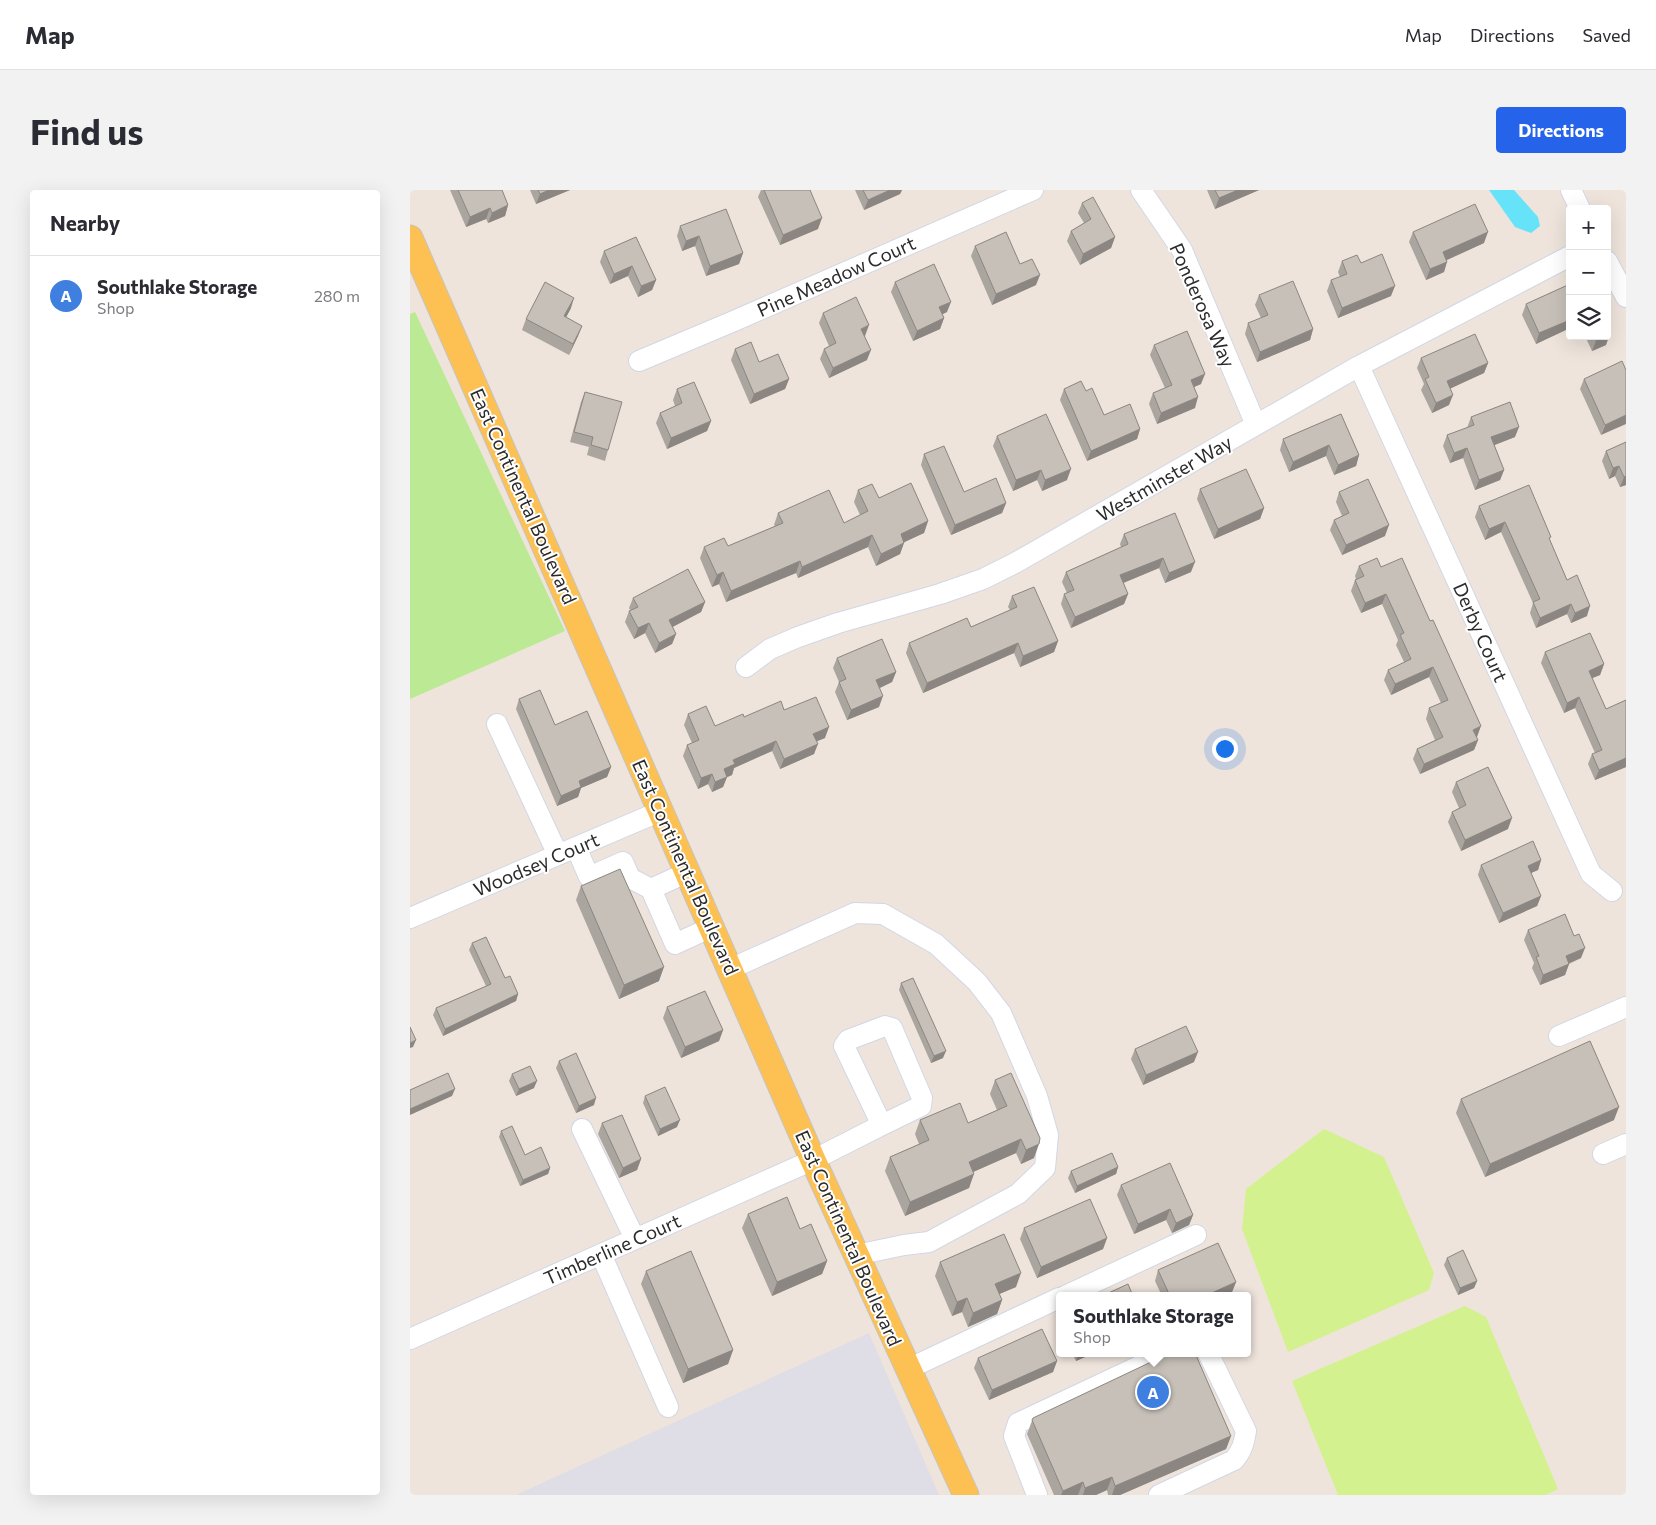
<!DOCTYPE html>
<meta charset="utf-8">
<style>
:root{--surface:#fff;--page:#f2f2f3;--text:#2b2b33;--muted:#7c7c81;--line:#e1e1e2;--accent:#2563eb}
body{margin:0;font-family:Commissioner,sans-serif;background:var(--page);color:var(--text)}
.controls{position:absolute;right:15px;top:15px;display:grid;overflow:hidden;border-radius:5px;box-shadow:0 5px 20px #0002}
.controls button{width:45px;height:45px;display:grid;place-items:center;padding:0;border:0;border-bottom:1px solid var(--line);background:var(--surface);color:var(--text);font:25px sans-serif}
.you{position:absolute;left:814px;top:558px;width:18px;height:18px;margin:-12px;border:4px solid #fff;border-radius:50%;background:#1a73e8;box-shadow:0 0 0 8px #1a73e833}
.badge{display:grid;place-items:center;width:32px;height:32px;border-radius:50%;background:var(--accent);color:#fff;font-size:16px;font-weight:700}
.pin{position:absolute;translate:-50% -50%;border:2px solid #fff;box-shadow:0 1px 5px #0006}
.popup{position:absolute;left:646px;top:1102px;width:195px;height:65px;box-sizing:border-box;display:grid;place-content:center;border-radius:5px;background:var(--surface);filter:drop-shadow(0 1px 4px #0005);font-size:16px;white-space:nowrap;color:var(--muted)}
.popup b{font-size:19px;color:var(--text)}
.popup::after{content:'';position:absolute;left:50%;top:100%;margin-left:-10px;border:10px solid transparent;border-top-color:var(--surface)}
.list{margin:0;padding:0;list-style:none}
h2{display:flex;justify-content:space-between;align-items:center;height:65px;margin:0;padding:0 20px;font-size:21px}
h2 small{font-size:16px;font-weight:400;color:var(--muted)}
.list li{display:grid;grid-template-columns:32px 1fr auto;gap:15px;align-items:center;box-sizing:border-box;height:80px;padding:0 20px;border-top:1px solid var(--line)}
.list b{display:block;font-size:19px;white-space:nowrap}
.list p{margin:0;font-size:16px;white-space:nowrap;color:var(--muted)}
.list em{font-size:16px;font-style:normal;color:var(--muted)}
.icon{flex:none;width:28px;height:28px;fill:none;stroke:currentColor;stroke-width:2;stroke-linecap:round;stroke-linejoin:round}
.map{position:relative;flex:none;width:1216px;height:1305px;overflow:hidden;border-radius:5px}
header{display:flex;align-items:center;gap:30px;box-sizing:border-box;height:70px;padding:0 25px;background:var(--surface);border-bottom:1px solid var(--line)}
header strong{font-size:24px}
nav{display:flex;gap:28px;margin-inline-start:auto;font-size:18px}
.intro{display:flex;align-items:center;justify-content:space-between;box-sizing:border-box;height:120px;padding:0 30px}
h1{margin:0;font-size:35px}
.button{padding:12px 22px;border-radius:5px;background:var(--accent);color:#fff;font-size:18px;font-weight:700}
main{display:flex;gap:30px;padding:0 30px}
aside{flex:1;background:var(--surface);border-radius:5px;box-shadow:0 5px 20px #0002}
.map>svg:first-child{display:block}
</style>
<header>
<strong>Map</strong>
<nav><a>Map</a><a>Directions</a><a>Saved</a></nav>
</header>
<div class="intro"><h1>Find us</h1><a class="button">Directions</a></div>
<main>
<aside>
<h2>Nearby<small></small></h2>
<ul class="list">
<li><span class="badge" style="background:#3f7fe0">A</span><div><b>Southlake Storage</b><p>Shop</p></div><em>280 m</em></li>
</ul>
</aside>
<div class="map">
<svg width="1216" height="1305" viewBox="0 0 1216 1305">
<rect width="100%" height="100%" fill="#eee4dc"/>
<!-- industrial -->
<path fill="#dfdde6" d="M459 1143 529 1305H106Z"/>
<!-- green -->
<path fill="#bbe994" d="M5 122 155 441 0 509V124Z"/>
<!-- pitch -->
<path fill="#d3f18f" d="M914 939 974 967 1024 1083 1019 1100 878 1162 832 1039 836 999Z
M1055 1116 1076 1127 1148 1299 1136 1305H928L882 1191Z"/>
<!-- water -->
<path fill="#66e3f9" d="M1079 0H1104L1128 27 1130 36 1121 43 1105 37Z"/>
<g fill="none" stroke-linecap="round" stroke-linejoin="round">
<defs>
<path id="minor" d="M731 0 772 60 846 235
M1161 0 1170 19
M1197 71 1216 107
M229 171 324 131 623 0
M949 176 1181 684 1202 701
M336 477 360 459 388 447 428 433 530 404 573 389 605 373 949 176 1160 66
M87 534 148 665
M166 657 179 687 213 672 220 688 241 699
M278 682 241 699 265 754 302 737
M0 728 251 621
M320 779 445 723 473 724 526 754 567 792 591 823 627 906 638 945 635 978 608 1004 519 1052 494 1055 446 1065
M1149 846 1216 817
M172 939 225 1049
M1193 964 1216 954
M191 1064 258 1217
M655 1106 786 1045
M0 1149 403 970 468 937V927L434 856 438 850 475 836 482 838 512 908 511 916 468 937
M498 1179 649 1108
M627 1305 604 1246 608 1233 757 1163
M749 1305 824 1270C832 1261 834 1253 836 1241L798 1163"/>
<path id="major" d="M0 48 403 970 556 1305"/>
</defs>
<!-- minor casing -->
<use href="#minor" stroke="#d1d7e5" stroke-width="22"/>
<!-- major casing -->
<use href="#major" stroke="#c4c4c4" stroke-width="27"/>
<!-- minor -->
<use href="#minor" stroke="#fff" stroke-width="20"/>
<!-- major -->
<use href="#major" stroke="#fdc153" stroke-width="25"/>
</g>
<!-- wall -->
<path fill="#aaa59e" d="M40 0H92L98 15 95 26 78 33 76 29 56 37Z
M120 0H160L126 14Z
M351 0H400L408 39 370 55 348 7Z
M445 0H492L490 4 454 20Z
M797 0H849L805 19Z
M672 13 705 47 701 58 670 75 657 51 661 41 674 33 668 23Z
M270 36 333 63 329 74 296 86 285 56 272 61 267 46Z
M1003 42 1074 53 1037 70 1034 82 1016 90 999 52Z
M226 47 246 90 242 100 228 107 218 86 200 94 190 72 194 61Z
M565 56 610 74 626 95 582 115 561 66Z
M932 71 981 106 928 128 917 101 921 90 930 87 928 82Z
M485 92 537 122 532 124 534 128 530 139 503 151 481 102Z
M1160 94V138L1126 154 1112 125 1116 114Z
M849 105 903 139 900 150 847 172 835 144 838 133 851 128 845 115Z
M161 118 156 127 172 136 168 146 159 165 112 140 116 129Z
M413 123 455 146 457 170 419 188 410 169 414 159 419 156 409 133Z
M1175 146H1197L1196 155 1182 161Z
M744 155 791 194 784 197 785 218 747 234 739 214 743 203 755 198 740 165Z
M325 159 379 189 375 199 340 214 321 170Z
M1011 168 1078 173 1074 183 1040 198 1039 215 1022 223 1011 200 1014 194 1007 178Z
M1216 180 1191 245 1170 199 1174 189Z
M267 199 301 231 297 241 257 259 246 233 250 223 265 216 263 210Z
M654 199 694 225 730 239 727 249 677 271 650 210Z
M175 202 198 260 195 271 177 265 179 257 160 252 171 212Z
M931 224 949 265 946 276 924 285 916 266 879 282 870 260 873 249Z
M1061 227 1105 247 1084 255 1094 280 1090 290 1065 300 1053 268 1040 273 1033 256 1037 245 1057 238Z
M587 246 657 290 632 301 627 290 603 301 583 256Z
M1216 252V295L1210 297 1205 286 1199 289 1192 271 1196 261Z
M514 264 554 302 596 313 592 323 541 345 511 275Z
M790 299 854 318 850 329 804 349 787 309Z
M448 300 469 308 518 331 514 343 494 352 490 364 466 376 458 357 388 388 386 383 316 412 309 394 302 397 290 368 294 357 318 356 365 336 364 335 368 323 434 333 450 325 444 312Z
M929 302 975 346 932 365 920 340 924 330 932 326 926 312Z
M1069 316 1140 351 1157 390 1177 426 1161 433 1157 424 1126 438 1120 423 1123 413 1091 342 1075 350 1065 327Z
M714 344 781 382 755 393 749 378 713 393 718 404 714 414 661 438 651 414 654 404 657 403 652 392 656 382 711 357 710 354Z
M949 376 971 377 1067 547H1066L1068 550 1064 560 1010 584 1003 569 1007 559 1025 550 1016 529 1019 518 1031 513 1019 487 981 505 974 490 978 480 994 472 986 455 988 450 972 414 951 423 941 401 945 390 946 389 945 386Z
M602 406 648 451 644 462 610 477 604 463 513 503 496 463 499 453 561 437 600 420 598 417Z
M223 408 295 412 291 422 262 437 266 444 262 454 245 463 235 443 224 449 215 432 219 421H221L219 418Z
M1135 462 1194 474 1190 485 1182 488 1196 519 1216 510V577L1185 590 1178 574 1182 564 1185 563 1165 518 1154 523 1131 473Z
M427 468 486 482 482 492 470 498 469 517 437 530 425 502 429 492 423 478Z
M109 509 201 577 197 587 171 598 168 607 147 616 106 519Z
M374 520 415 548 407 551 404 564 370 579 362 561 324 578 322 585 317 587 313 597 302 602 298 594 288 599 273 566 277 555 282 553 274 535 278 524 305 536 334 527Z
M1046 592 1098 639 1051 661 1038 632 1042 622 1049 618 1042 602Z
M1131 670 1128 680 1121 683 1131 706 1127 716 1089 733 1068 685 1071 675Z
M171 696 249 791 209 809 166 710Z
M1118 740 1171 768 1159 774 1155 785 1130 795 1122 778 1124 773 1114 750Z
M62 753 108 804 106 811 33 846 23 825 26 818 76 796 59 760Z
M491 793 533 868 521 873 489 800Z
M257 817 313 840 309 851 271 868 253 828Z
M725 859 784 872 733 895 721 869Z
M149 871 184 915 166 923 146 878Z
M102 884 124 898 106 906 99 891Z
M585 890 624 968 611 974 606 963 563 982 559 998 495 1026 475 981 480 967 509 954 505 944 510 930 558 933 587 920 580 904Z
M235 906 267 937 248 946 233 913Z
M1051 909 1204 930 1075 987 1046 923Z
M192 933 231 969 227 980 209 988 188 944Z
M91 941 115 965 140 978 138 984 110 996 89 947Z
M708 977 706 984 665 1003 658 988 661 981Z
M711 995 783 1025 779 1035 762 1043 756 1030 724 1044 707 1005Z
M338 1024 390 1039 417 1071 412 1084 362 1106 332 1038Z
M614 1038 697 1048 693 1059 627 1088 610 1049Z
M1037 1068 1067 1091 1064 1098 1048 1105 1034 1075Z
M530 1072 606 1097 589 1104 592 1110 587 1124 558 1137 552 1122 542 1126 525 1086Z
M748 1080 826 1092 822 1102 814 1106H752L745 1091Z
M236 1081 323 1160 318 1174 273 1193 231 1094Z
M662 1163H684L666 1171Z
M568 1168 647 1171 643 1182 579 1210 564 1178Z
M623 1228 821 1246 816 1259 710 1305H698L697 1300 686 1305H644L617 1244Z"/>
<!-- shaded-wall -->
<path fill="#8b8681" d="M139 0H160L126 14 130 4Z
M480 0H492L490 4 454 20 458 10Z
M828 0H849L805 19 809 8Z
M98 15 95 26 78 33 82 23Z
M80 18 76 29 56 37 60 27Z
M412 28 408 39 370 55 373 45Z
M1078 42 1074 53 1030 73 1033 62Z
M289 46 285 56 272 61 276 51Z
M705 47 701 58 670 75 673 64Z
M333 63 329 74 296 86 300 76Z
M1037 72 1034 82 1016 90 1020 79Z
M222 76 218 86 200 94 204 84Z
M630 85 626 95 582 115 586 104Z
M246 90 242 100 228 107 231 96Z
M985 96 981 106 928 128 932 118Z
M164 108 161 118 151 137 154 126Z
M541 112 537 122 525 128 529 117Z
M534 128 530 139 503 151 507 141Z
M1160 130V138L1126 154 1129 143Z
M459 135 455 146 447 150 451 139Z
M172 136 168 146 159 165 163 154Z
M903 139 900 150 847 172 850 162Z
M1200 144 1196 155 1182 161 1186 151 1197 146Z
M461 160 457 170 419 188 423 178Z
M1078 173 1074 183 1033 202 1037 191Z
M795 184 791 194 777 200 781 190Z
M379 189 375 199 340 214 344 204Z
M1043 205 1039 215 1022 223 1026 213Z
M788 207 785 218 747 234 751 223Z
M1216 225V234L1191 245 1195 235Z
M301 231 297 241 257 259 261 248Z
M1109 237 1105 247 1077 258 1081 247Z
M730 239 727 249 677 271 681 261Z
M919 255 916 266 879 282 883 272Z
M1057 258 1053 268 1040 273 1044 263Z
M949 265 946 276 924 285 928 275Z
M1209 276 1205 286 1199 289 1203 278Z
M661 279 657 290 632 301 635 290Z
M631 280 627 290 603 301 606 290Z
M1094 280 1090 290 1065 300 1069 290Z
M1216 286V295L1210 297 1214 287Z
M596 313 592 323 541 345 545 335Z
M854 318 850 329 804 349 808 339Z
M518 331 514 343 486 356 491 344Z
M1095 332 1091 342 1075 350 1079 339Z
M979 335 975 346 932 365 936 355Z
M462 345 458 357 388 388 392 377Z
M494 353 490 364 466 376 471 364Z
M753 368 749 378 706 396 710 385Z
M390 371 386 383 316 412 321 401Z
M785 372 781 382 755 393 759 383Z
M313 382 309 394 302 397 307 385Z
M718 404 714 414 661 438 665 427Z
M976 404 972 414 951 423 955 413Z
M295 412 291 422 255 441 259 430Z
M1161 414 1157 424 1126 438 1130 428Z
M1180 416 1177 426 1161 433 1165 423Z
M239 433 235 443 224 449 228 438Z
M266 444 262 454 245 463 249 453Z
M648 451 644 462 610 477 613 466Z
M608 453 604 463 513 503 517 493Z
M1194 474 1190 485 1175 491 1179 481Z
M1023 477 1019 487 981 505 985 494Z
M486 482 482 492 463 501 466 490Z
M473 506 469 517 437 530 441 520Z
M1169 507 1165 518 1154 523 1157 513Z
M1071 536 1067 547 1059 550 1063 540Z
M419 537 415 548 400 554 403 544Z
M1068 550 1064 560 1010 584 1014 574Z
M366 551 362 561 324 578 322 585 310 590 314 579 323 570Z
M408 554 404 564 370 579 374 569Z
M1216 568V577L1185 590 1189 580Z
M201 577 197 587 171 598 168 607 147 616 151 606 169 591Z
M302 584 298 594 288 599 291 588Z
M317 587 313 597 302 602 305 592Z
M1102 628 1098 639 1051 661 1055 650Z
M1131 670 1128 680 1114 686 1118 676Z
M1131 706 1127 716 1089 733 1093 723Z
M1175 758 1171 768 1152 776 1156 766Z
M1159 774 1155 785 1130 795 1133 785Z
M254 777 249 791 209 809 214 795Z
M108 804 106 811 33 846 35 839Z
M313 840 309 851 271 868 275 857Z
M6 850 3 857 0 858V853Z
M536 861 533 868 521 873 524 866Z
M788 862 784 872 733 895 736 885Z
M127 891 124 898 106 906 109 899Z
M45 899 42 906 0 925V919Z
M186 908 184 915 166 923 169 916Z
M1209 917 1204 930 1075 987 1080 974Z
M270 930 267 937 248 946 250 939Z
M611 949 606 963 554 986 559 972Z
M629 954 624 968 611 974 616 960Z
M231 969 227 980 209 988 213 978Z
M708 977 706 984 665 1003 667 996Z
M140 978 138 984 110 996 113 990Z
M564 984 559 998 495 1026 500 1012Z
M760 1019 756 1030 724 1044 728 1034Z
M783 1025 779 1035 762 1043 766 1033Z
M697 1048 693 1059 627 1088 631 1077Z
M417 1071 412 1084 362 1106 367 1092Z
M611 1083 606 1097 580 1108 585 1094Z
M1067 1091 1064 1098 1048 1105 1050 1098Z
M826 1092 822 1102 814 1106H795Z
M557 1108 552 1122 542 1126 547 1112Z
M592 1110 587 1124 558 1137 563 1123Z
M323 1160 318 1174 273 1193 278 1179Z
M669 1163H684L666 1171Z
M647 1171 643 1182 579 1210 582 1200Z
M821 1246 816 1259 710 1305H702L705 1296Z
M702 1287 697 1300 686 1305H673L675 1298Z
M673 1292 668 1305H651L653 1301Z"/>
<!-- building -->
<path fill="#c6c0b8" stroke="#8b8681" d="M48 0H92L98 15 82 23 80 18 60 27Z
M128 0H139L130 4Z
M354 0H400L412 28 373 45Z
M453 0H480L458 10Z
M805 0H828L809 8Z
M683 7 705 47 673 64 661 41 681 29 672 13Z
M1065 14 1078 42 1033 62 1037 72 1020 79 1003 42Z
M316 19 333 63 300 76 289 46 276 51 270 36Z
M596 42 610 74 622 69 630 85 586 104 565 56Z
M226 47 246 90 231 96 222 76 204 84 194 61Z
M972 64 985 96 932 118 921 90 937 84 932 71 947 65 951 73Z
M524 74 541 112 529 117 534 128 507 141 485 92Z
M883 91 903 139 850 162 838 133 858 125 849 105Z
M135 92 164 108 154 126 172 136 163 154 116 129Z
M1160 94V130L1129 143 1116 114Z
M446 107 459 135 451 139 461 160 423 178 414 159 426 153 413 123Z
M1197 138 1200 144 1197 146Z
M777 141 795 184 781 190 788 207 751 223 743 203 762 195 744 155Z
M1065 144 1078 173 1037 191 1043 205 1026 213 1015 189 1019 187 1011 168Z
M1184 146H1196L1186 151Z
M341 152 349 172 368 164 379 189 344 204 325 159Z
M1212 171 1216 180V225L1195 235 1174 189Z
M671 191 676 201 682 198 694 225 720 214 730 239 681 261 654 199Z
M284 192 301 231 261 248 250 223 272 213 267 199Z
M175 202 212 212 198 260 181 255 183 247 164 242Z
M1100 212 1109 237 1081 247 1094 280 1069 290 1057 258 1044 263 1037 245 1064 235 1061 227Z
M636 224 661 279 635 290 631 280 606 290 587 246Z
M931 224 949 265 928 275 919 255 883 272 873 249Z
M1216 252V286L1214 287 1209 276 1203 278 1196 261Z
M534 256 554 302 586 288 596 313 545 335 514 264Z
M836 279 854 318 808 339 790 299Z
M958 289 979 335 936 355 924 330 939 323 929 302Z
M501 293 518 331 491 344 494 353 471 364 462 345 392 377 390 371 321 401 313 382 307 385 294 357 314 348 318 356 373 333 368 323 419 300 434 333 458 321 448 300 462 294 469 308Z
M1119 295 1141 347 1139 348 1157 390 1167 385 1180 416 1165 423 1161 414 1130 428 1123 412 1130 409 1095 332 1079 339 1069 316Z
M765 323 785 372 759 383 753 368 710 385 718 404 665 427 654 404 664 400 656 382 718 354 714 344Z
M967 368 971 377 992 368 1020 431 1023 430 1071 536 1063 540 1068 550 1014 574 1007 559 1033 547 1019 518 1038 510 1023 477 985 494 978 480 1001 469 990 445 994 443 976 404 955 413 945 390 954 386 949 376Z
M278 379 295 412 259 430 266 444 249 453 239 433 228 438 219 421 228 417 223 408Z
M624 397 648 451 613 466 608 453 517 493 499 453 557 428 561 437 607 417 602 406Z
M1180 443 1194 474 1179 481 1196 519 1216 510V568L1189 580 1182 564 1192 560 1169 507 1157 513 1135 462Z
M472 449 486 482 466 490 473 506 441 520 429 492 436 489 427 468Z
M130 500 145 535 177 521 201 577 169 591 171 597 151 606 109 509Z
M406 507 419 537 403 544 408 554 374 569 366 551 323 570 325 574 314 579 317 587 305 592 302 584 291 588 277 555 289 550 278 524 296 516 305 536 333 524 334 527 371 511 374 520Z
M1078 577 1102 628 1055 650 1042 622 1056 615 1046 592Z
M1123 651 1131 670 1118 676 1131 706 1093 723 1071 675Z
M210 679 254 777 214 795 171 696Z
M1155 724 1164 746 1169 744 1175 758 1156 766 1159 774 1133 785 1126 767 1129 766 1118 740Z
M76 747 95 788 100 786 108 804 35 839 26 818 81 794 62 753Z
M503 788 536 861 524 866 491 793Z
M295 801 313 840 275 857 257 817Z
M776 836 788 862 736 885 725 859Z
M0 837 6 850 0 853Z
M1180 851 1209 917 1080 974 1051 909Z
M166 863 186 908 169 916 149 871Z
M120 876 127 891 109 899 102 884Z
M38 883 45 899 0 919V900Z
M601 883 630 948 629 954 616 960 611 949 559 972 564 984 500 1012 480 967 519 950 510 930 550 913 558 933 597 916 585 890Z
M255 897 270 930 250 939 235 906Z
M212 925 231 969 213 978 192 933Z
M102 936 115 965 131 957 140 978 113 990 91 941Z
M702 963 708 977 667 996 661 981Z
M760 973 783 1025 766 1033 760 1019 728 1034 711 995Z
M377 1007 390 1039 401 1034 417 1071 367 1092 338 1024Z
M680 1009 697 1048 631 1077 614 1038Z
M594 1044 611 1083 585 1094 592 1110 563 1123 557 1108 547 1112 530 1072Z
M808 1053 826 1092 795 1106H760L748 1080Z
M1053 1060 1067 1091 1050 1098 1037 1068Z
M281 1061 323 1160 278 1179 236 1081Z
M718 1094 723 1106H692Z
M632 1139 647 1171 582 1200 568 1168Z
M760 1163H785L821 1246 705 1296 702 1287 675 1298 673 1292 653 1301 622 1230 623 1228Z"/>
<g text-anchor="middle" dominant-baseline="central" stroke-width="4" stroke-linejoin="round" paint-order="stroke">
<!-- street labels -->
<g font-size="19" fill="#2b2b2b" stroke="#fff">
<text transform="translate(426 86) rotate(-24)">Pine Meadow Court</text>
<text transform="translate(793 115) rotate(66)">Ponderosa Way</text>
<text transform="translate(754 288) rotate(-30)">Westminster Way</text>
<text transform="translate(114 306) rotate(66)">East Continental Boulevard</text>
<text transform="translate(1071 442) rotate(66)">Derby Court</text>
<text transform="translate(126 674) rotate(-23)">Woodsey Court</text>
<text transform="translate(276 677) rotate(66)">East Continental Boulevard</text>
<text transform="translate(439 1048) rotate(66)">East Continental Boulevard</text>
<text transform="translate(202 1059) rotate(-24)">Timberline Court</text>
</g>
</g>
</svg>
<div class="controls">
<button>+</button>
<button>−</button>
<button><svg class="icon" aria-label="layers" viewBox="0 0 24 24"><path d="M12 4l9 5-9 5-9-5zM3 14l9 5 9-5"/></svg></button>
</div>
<div class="you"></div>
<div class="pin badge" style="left:743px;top:1202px;background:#3f7fe0">A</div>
<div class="popup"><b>Southlake Storage</b>Shop</div>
</div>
</main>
